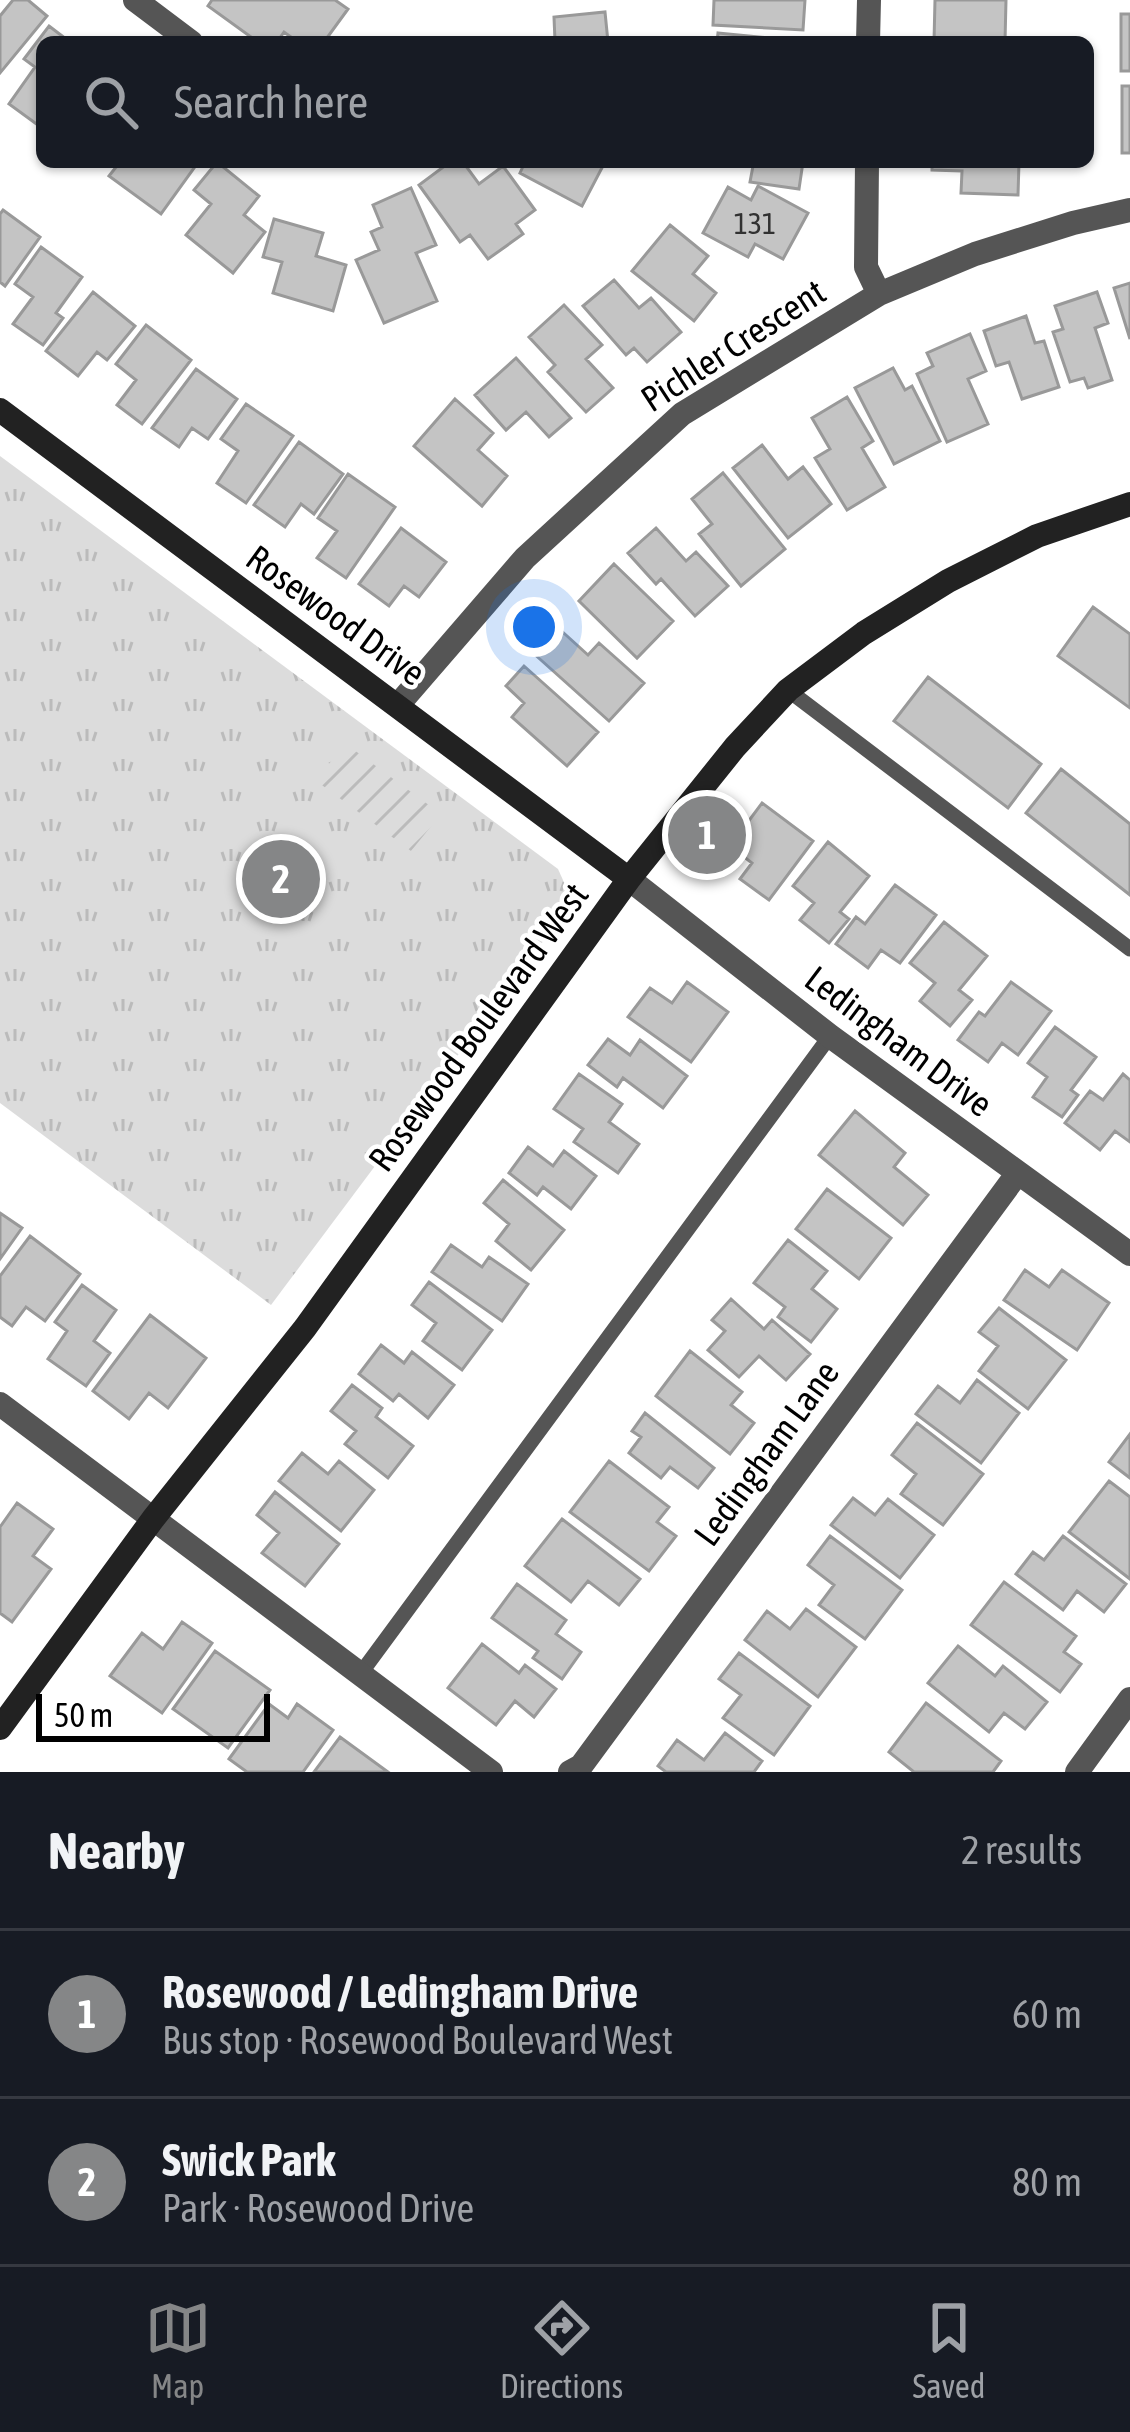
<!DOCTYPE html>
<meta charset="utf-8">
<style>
:root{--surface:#171b24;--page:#242831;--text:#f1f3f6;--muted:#9ea1a6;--line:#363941;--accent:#858687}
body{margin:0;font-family:"Asap Condensed",sans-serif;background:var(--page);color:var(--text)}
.scale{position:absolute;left:36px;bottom:30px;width:234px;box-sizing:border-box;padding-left:12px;border:6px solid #000;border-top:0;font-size:33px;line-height:42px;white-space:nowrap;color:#000;-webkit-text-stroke:9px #fff;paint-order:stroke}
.you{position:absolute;left:534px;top:627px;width:42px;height:42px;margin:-30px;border:9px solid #fff;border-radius:50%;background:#1a73e8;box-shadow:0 0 0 18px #1a73e833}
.badge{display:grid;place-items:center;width:78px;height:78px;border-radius:50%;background:var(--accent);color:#fff;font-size:39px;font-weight:700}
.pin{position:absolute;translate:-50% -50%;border:6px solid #fff;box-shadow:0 3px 12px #0006}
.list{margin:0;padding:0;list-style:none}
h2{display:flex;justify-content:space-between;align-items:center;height:156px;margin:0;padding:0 48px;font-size:51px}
h2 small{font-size:39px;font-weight:400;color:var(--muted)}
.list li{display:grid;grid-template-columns:78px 1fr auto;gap:36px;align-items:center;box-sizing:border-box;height:168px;padding:0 48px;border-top:3px solid var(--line)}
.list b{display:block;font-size:45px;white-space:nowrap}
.list p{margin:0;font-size:39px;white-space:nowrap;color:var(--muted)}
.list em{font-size:39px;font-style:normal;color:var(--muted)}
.icon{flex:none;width:66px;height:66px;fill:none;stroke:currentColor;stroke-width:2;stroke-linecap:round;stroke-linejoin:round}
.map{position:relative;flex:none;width:1130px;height:1772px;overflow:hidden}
.search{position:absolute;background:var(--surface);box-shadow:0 3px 9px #0004;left:36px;right:36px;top:36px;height:132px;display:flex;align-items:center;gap:30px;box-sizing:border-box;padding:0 42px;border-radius:18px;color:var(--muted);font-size:45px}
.sheet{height:492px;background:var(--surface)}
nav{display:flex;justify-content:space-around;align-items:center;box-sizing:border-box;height:168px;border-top:3px solid var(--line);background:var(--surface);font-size:33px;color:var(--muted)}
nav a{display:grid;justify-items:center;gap:6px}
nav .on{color:var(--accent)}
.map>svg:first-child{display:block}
</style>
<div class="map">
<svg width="1130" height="1772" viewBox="0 0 1130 1772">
<defs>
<pattern id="park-tufts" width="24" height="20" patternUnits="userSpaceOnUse" patternTransform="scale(3)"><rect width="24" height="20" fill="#dcdcdc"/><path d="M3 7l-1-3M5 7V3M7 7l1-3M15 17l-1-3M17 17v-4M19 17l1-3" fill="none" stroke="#bbb"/></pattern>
<pattern id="garden-furrows" width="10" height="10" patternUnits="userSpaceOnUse" patternTransform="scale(3)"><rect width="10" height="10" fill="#dcdcdc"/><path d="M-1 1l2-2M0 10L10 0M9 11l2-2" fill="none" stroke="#bbb"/></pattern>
</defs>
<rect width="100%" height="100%" fill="#fff"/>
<!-- park -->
<path fill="url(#park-tufts)" d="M0 456 558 869 567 889 562 916 271 1305 0 1103Z"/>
<!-- garden -->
<path fill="url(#garden-furrows)" d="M346 744 441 814 411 851 315 780Z"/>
<!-- building -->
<path fill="#c4c4c4" stroke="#999" stroke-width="3" d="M13 0H28L47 16 0 73V16Z
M212 0H335L348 9 324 42H298L284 32 277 42H258L208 6Z
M714 0H805L803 30 713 25Z
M935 0H1006L1005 42H934Z
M605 12 608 42H542L555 41 554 17Z
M1121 14H1130V71H1121Z
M49 26 70 42H42V128L9 104 35 67 24 59Z
M718 33 799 41V42H717Z
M1122 86H1130V153H1122Z
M120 162H195L197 164 161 214 109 176Z
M217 162 259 196 244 215 265 232 233 273 186 235 211 204 194 190Z
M450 162H463L479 184 503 166 535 210 516 224 523 234 488 259 470 235 460 242 419 185Z
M525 162H605L582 206 520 173Z
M724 162H803L799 189 750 182 753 166Z
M932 162H1019L1018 195 961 193 962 171 932 170Z
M758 186 808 213 783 259 755 244 748 257 703 233 728 187 751 200Z
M411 188 436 245 416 253 437 301 384 323 356 260 379 250 371 232 382 227 373 205Z
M3 210 40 237 5 286 0 282V214Z
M274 219 323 233 316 256 346 265 333 311 273 293 282 262 263 257Z
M670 225 708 256 693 274 716 293 694 321 632 271Z
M41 247 82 277 56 313 63 318 43 345 13 324 33 297 15 284Z
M614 280 639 308 651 298 681 332 647 362 634 348 626 355 583 306Z
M1130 283V339L1114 288Z
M93 292 135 326 107 360 97 352 78 376 46 351Z
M1097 292 1108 323 1095 328 1112 380 1088 388 1084 378 1070 382 1053 332 1063 329 1055 306Z
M564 305 602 345 586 359 613 388 586 412 548 372 555 365 529 337Z
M1026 316 1035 343 1044 341 1059 387 1022 399 1009 362 996 366 984 331Z
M146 325 191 360 142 424 117 405 136 380 116 364Z
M970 334 986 371 968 379 988 424 947 442 917 374 933 366 927 353Z
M516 358 571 418 549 437 526 412 506 430 475 395Z
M893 368 905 390 912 386 940 441 894 464 855 388Z
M196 369 237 399 208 439 192 428 179 447 152 428Z
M847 397 873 441 862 448 885 487 847 510 815 458 830 449 812 418Z
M455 399 493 433 478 450 507 476 482 506 414 446Z
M246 404 293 436 246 503 217 483 238 451 221 439Z
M299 442 343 474 314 514 301 504 285 527 254 505Z
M762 445 788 479 803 467 831 504 788 538 733 468Z
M723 473 785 549 741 586 699 534 712 524 692 499Z
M348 474 395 507 346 578 317 558 337 531 318 518Z
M401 528 446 562 419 597 404 586 389 606 359 584Z
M656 528 686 561 696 552 728 586 695 616 661 579 656 584 628 553Z
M614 564 673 621 637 658 579 601Z
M1093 607 1130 634V708L1058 656Z
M556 626 588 655 599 643 644 683 609 721 532 652Z
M524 666 598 732 567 766 512 717 524 703 506 686Z
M928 677 1041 764 1008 808 894 721Z
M1061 769 1130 824V895L1026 813Z
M762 803 813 841 769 900 740 879 752 863 730 846Z
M828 842 869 876 840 912 849 919 829 943 800 920 814 903 793 886Z
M895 885 936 915 900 963 881 950 868 968 836 944 856 917 865 924Z
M944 922 987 956 959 990 972 1000 950 1026 920 1001 935 983 910 963Z
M687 982 728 1012 691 1062 628 1017 650 988 672 1003Z
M1011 982 1051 1011 1018 1055 1002 1043 988 1062 958 1040 979 1012 985 1016Z
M1055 1027 1096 1057 1071 1090 1078 1095 1062 1117 1033 1097 1047 1077 1028 1063Z
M608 1039 630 1055 640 1040 687 1076 663 1108 623 1078 617 1087 588 1065Z
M579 1074 622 1104 609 1122 639 1144 618 1173 574 1142 583 1129 554 1109Z
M1123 1074 1130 1080V1142L1115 1131 1100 1150 1065 1123 1090 1091 1103 1100Z
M855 1111 905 1153 894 1167 928 1195 903 1225 819 1155Z
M528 1147 553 1166 564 1151 596 1176 571 1209 543 1187 537 1195 509 1173Z
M503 1180 564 1230 531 1270 496 1241 509 1224 484 1203Z
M827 1189 891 1238 859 1279 796 1229Z
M0 1213 22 1228 0 1259Z
M30 1236 80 1274 45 1321 26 1307 12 1326 0 1317V1276Z
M788 1240 827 1271 812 1289 837 1309 811 1342 778 1317 785 1307 754 1283Z
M451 1245 482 1267 489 1257 528 1284 502 1321 432 1272Z
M1025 1270 1049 1287 1062 1270 1109 1303 1077 1350 1004 1300Z
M429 1282 492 1330 462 1370 423 1341 436 1323 412 1305Z
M82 1285 116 1310 94 1341 110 1353 86 1386 48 1359 67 1331 55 1322Z
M731 1299 764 1329 772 1320 810 1354 786 1380 759 1356 739 1377 708 1350 725 1331 712 1320Z
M999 1308 1066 1360 1028 1409 979 1371 998 1346 979 1332Z
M150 1315 206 1358 168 1408 149 1393 129 1419 93 1391Z
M381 1345 404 1363 412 1352 454 1385 428 1418 399 1394 393 1401 359 1374Z
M690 1351 742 1392 731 1405 754 1423 730 1454 656 1396Z
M977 1380 1019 1413 981 1463 916 1414 938 1386 960 1403Z
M352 1385 382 1408 376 1417 413 1446 388 1478 345 1444 356 1431 331 1411Z
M645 1413 714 1468 698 1488 670 1467 661 1478 629 1453 641 1437 632 1431Z
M917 1423 983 1474 943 1525 901 1494 916 1474 892 1455Z
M1130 1434V1478L1109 1462Z
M302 1453 328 1474 339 1461 374 1490 341 1531 279 1481Z
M609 1461 669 1507 657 1522 676 1536 649 1571 570 1512Z
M1109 1481 1130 1497V1579L1069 1532Z
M275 1492 339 1544 305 1586 262 1553 279 1533 257 1515Z
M853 1498 875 1515 888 1499 934 1535 900 1578 831 1525Z
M17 1503 53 1529 33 1556 51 1569 12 1622 0 1613V1527Z
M562 1519 640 1579 619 1605 588 1581 571 1602 525 1566Z
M830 1536 902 1590 865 1639 819 1605 834 1585 808 1565Z
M1063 1536 1126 1584 1104 1612 1077 1591 1063 1610 1016 1574 1033 1552 1044 1560Z
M1004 1582 1076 1636 1064 1652 1081 1664 1060 1692 971 1625Z
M517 1584 566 1620 556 1634 581 1652 562 1679 533 1658 538 1651 492 1618Z
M806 1609 856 1647 818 1697 745 1640 767 1611 790 1629Z
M182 1622 212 1643 162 1713 110 1676 142 1633 163 1649Z
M482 1644 519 1673 525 1665 556 1689 534 1717 515 1701 496 1725 448 1688Z
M958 1646 995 1676 1003 1666 1047 1702 1025 1729 1004 1713 989 1732 928 1683Z
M215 1651 270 1690 228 1748 173 1709Z
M739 1653 810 1706 774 1755 723 1718 741 1695 719 1679Z
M926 1703 1001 1761 993 1772H914L889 1752Z
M269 1704 288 1718 297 1704 333 1730 303 1772H247L229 1759Z
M725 1733 762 1761 754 1772H666L658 1766 677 1740 704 1760Z
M340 1737 388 1772H314Z"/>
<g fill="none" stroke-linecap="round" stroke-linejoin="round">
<!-- lane -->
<path stroke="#555" stroke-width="15" d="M788 690 1130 949
M361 1673 830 1036"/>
<!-- street -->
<path stroke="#555" stroke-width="24" d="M135 0 191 42
M868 42 869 0
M867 162 866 267 879 294
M398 705 525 558 682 414 879 294 975 254 1073 223 1130 210
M629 879 830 1036 1130 1254
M0 1404 491 1772
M570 1772 581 1766 1017 1174
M1077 1772 1130 1699"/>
<!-- secondary -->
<path stroke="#222" stroke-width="24" d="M0 410 629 879
M0 1728 153 1519 305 1328 629 879 735 747 788 690 864 633 948 581 1037 536 1130 504"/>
</g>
<g text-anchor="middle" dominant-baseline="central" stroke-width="9" stroke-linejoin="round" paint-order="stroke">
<!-- number labels -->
<g font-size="30" fill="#313131">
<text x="755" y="223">131</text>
</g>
<!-- street labels -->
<g font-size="36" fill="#000" stroke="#fff">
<text transform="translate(733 345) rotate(-33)">Pichler Crescent</text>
<text transform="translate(336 615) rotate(36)">Rosewood Drive</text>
<text transform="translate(478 1027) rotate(-54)">Rosewood Boulevard West</text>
<text transform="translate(899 1041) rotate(37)">Ledingham Drive</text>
<text transform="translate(766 1453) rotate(-54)">Ledingham Lane</text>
</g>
</g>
</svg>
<div class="scale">50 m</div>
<div class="you"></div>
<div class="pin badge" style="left:707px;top:835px">1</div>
<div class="pin badge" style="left:281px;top:879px">2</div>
<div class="search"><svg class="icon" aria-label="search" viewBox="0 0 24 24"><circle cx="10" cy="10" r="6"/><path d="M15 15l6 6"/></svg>Search here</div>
</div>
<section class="sheet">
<h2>Nearby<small>2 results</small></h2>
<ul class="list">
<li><span class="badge">1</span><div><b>Rosewood / Ledingham Drive</b><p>Bus stop · Rosewood Boulevard West</p></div><em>60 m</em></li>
<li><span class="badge">2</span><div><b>Swick Park</b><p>Park · Rosewood Drive</p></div><em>80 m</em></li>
</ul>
</section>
<nav>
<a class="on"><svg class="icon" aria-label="map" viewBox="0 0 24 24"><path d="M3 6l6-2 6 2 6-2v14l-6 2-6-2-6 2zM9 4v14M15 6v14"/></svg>Map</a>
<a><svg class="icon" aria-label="directions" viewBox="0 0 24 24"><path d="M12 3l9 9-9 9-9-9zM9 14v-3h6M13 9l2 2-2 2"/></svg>Directions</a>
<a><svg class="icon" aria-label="saved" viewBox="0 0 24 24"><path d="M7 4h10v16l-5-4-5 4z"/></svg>Saved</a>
</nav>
